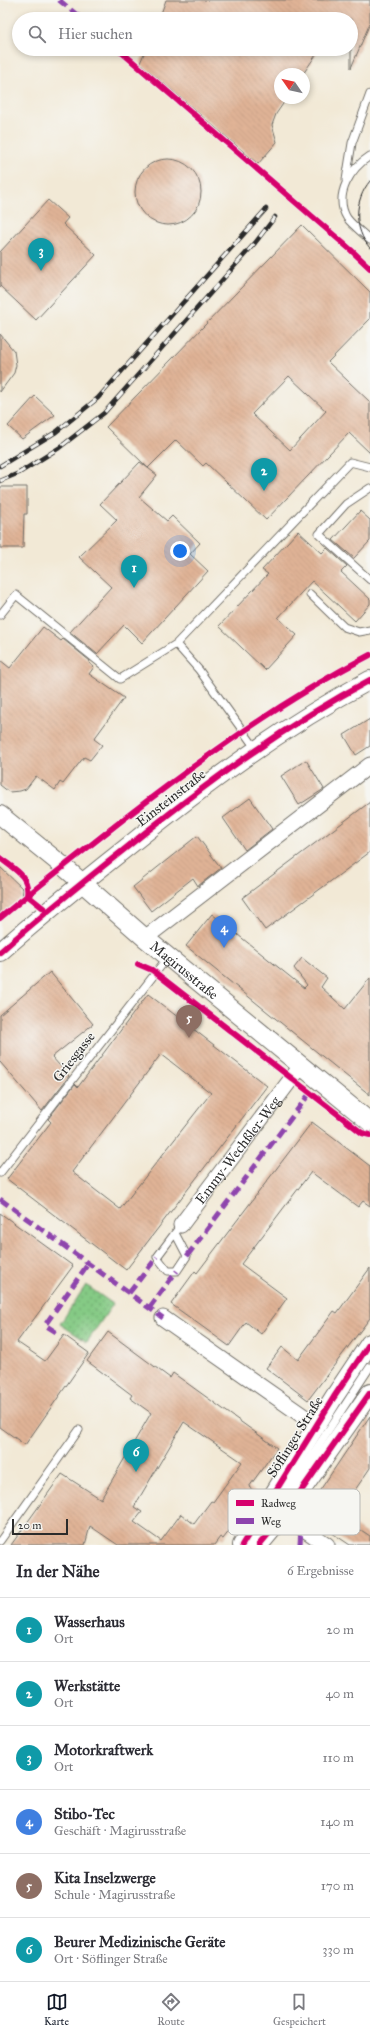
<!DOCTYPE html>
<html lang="de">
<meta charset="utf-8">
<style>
:root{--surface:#fff;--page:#f2f2f3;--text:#2b2b33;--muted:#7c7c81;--line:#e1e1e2;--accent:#111827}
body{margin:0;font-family:"IM FELL Great Primer",serif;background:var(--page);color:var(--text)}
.compass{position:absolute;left:274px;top:68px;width:36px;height:36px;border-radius:50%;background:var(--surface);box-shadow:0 2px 6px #0003;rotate:304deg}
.scale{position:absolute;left:12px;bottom:10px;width:56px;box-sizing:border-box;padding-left:4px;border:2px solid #2b2b2b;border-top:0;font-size:11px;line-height:14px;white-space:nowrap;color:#2b2b2b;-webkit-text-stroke:3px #f6f6f2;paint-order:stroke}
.you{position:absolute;left:180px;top:551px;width:14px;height:14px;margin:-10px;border:3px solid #fff;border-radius:50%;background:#1a73e8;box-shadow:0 0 0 6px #1a73e833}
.badge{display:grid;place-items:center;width:26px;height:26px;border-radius:50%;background:var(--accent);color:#fff;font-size:13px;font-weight:700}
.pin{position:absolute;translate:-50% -33px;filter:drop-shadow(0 1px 2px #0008)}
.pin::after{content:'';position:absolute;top:21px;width:14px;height:12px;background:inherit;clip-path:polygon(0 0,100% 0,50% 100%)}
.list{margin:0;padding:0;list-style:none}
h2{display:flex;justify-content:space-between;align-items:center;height:52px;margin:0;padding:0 16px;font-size:17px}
h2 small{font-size:13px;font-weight:400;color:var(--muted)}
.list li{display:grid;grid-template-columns:26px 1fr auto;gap:12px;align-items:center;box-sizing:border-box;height:64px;padding:0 16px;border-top:1px solid var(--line)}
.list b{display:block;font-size:15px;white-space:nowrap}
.list p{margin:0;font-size:13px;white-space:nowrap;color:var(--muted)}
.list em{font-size:13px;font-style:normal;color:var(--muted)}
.icon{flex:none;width:22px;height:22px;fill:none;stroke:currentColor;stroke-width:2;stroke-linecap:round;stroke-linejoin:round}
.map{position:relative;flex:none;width:370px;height:1545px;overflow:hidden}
.search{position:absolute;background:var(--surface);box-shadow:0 2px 6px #0003;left:12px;right:12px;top:12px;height:44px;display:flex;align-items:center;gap:10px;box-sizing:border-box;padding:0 14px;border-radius:22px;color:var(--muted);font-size:15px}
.sheet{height:436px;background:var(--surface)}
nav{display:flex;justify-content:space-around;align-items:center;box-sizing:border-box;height:56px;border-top:1px solid var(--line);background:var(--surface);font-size:11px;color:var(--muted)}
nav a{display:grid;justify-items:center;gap:2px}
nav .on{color:var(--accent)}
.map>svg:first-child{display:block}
</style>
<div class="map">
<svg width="370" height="1545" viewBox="0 0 370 1545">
<defs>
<pattern id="park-dots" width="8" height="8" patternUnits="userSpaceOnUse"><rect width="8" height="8" fill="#85ca85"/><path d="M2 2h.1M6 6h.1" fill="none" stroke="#6da46d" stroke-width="1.8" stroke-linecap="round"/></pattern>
<pattern id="building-back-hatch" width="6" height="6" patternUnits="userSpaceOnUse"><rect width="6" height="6" fill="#e0b396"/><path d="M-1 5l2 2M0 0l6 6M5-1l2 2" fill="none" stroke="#c09a81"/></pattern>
</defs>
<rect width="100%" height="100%" fill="#f6f6f2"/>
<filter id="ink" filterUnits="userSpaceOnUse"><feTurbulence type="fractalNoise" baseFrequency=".025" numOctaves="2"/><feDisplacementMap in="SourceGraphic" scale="8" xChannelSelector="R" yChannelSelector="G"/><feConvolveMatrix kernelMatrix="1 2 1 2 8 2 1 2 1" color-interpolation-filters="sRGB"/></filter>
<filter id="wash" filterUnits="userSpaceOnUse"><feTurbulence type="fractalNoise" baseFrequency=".012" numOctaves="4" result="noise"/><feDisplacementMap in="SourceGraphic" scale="16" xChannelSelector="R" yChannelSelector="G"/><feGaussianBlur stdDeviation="0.9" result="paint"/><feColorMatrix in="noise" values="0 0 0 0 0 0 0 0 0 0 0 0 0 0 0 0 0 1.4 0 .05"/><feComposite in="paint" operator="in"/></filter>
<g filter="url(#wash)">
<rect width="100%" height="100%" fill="#f2e9d6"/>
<!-- park -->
<path fill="url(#park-dots)" stroke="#587a58" d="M86 1285 113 1304 87 1342 60 1324Z"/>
<g id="blocks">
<!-- building -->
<path fill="url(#building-back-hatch)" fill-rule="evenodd" d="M166 0H370V23L351 68V19H159Z
M146 49H320L303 74H280V98H287L276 114 272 125 277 142 258 164 140 63Z
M135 192a33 33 0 1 1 66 0a33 33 0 1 1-66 0Z
M48 200 68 218 63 224 96 255 36 320 0 286V252Z
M302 225 370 292V319L328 362 370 402V453L349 433 266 520 206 463 203 466 176 440 148 468 106 427ZM289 376 326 411 290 450 252 414Z
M0 334 14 351 16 365 14 373 0 392Z
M35 396 55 415 22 439 8 426Z
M140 462 157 475 139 497 167 521 172 516 200 543 190 554 208 571 142 643 124 625 97 654 70 632 111 587 79 557 117 520 100 504Z
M0 487H27V514H24L23 548H0Z
M360 511 370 520V541L354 558 333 540Z
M298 531 322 553 327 548 347 566 341 572 370 599V604L355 621 312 581 278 618 297 635 265 670 219 626 268 574 262 570Z
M43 627 61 641 63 639 90 661 89 663 94 667 89 674 124 698 94 739 102 745 90 760 84 757 63 784 60 782 55 790 36 776 26 789 20 791 9 792 0 785V660L10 668Z
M370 719V746L356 755 344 735Z
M306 760 324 789 299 805 281 776Z
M250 798 272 829 245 850 223 818Z
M370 802V852L265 930 242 898Z
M197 836 221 868 198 886 193 878 151 911 133 887Z
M0 867 23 889 22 898 0 916Z
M212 914 304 988 307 985 294 968 302 958 327 978 321 987 345 1009 370 978V1095L186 946Z
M50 972 93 1024 52 1057 69 1076 42 1111 0 1062V1015Z
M148 994 267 1086 126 1270 7 1179 51 1122 48 1119 75 1084 78 1087ZM161 1054 211 1093 120 1209 72 1172Z
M312 1122 370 1166V1206L363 1201 358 1207 311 1172 241 1264 287 1298 261 1334 246 1322 229 1346 171 1304 195 1271 197 1273Z
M0 1213 73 1266 17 1342 45 1361 64 1335 89 1353 25 1445 0 1427Z
M370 1268V1318L308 1400 266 1368 282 1347 298 1360 334 1311 337 1313Z
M108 1332 170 1378 173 1373 277 1448 249 1487 258 1494 223 1539 220 1537 214 1545H118L90 1526 85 1545H11L62 1474 101 1499 151 1413 130 1398 132 1395 87 1361ZM184 1422 242 1462 213 1502 211 1501 194 1524 181 1514 161 1541 134 1522 142 1512 134 1507Z
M370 1416V1468L338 1515 370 1536V1545H350L304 1514Z"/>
</g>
</g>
<g filter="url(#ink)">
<use href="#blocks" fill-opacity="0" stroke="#716e67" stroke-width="1"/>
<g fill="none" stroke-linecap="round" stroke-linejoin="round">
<defs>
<path id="service" d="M370 156C351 168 333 195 347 218 353 226 363 233 370 240
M346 180 352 143 370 94
M370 488 346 504 319 534 370 580
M310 594 344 627 359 632 370 630
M0 615 16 595 120 679 176 644
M256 749 199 670 176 644 350 462 370 467
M0 1173 168 957
M175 1233 187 1256 177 1271H168L157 1257 181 1225
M268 1522 370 1367
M0 1541 79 1430"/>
<g id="minor">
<path d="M145 938 370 765"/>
<path id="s1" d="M181 1225 301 1066"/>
<path d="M163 1318 316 1425"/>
<path d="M284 1515 327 1545"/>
</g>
<g id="tertiary">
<path id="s2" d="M0 815 63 866 145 938 370 1122"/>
<path d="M0 952C41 916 83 882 126 848 203 786 282 727 370 680"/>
<path d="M242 1545 334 1397 370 1343"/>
<path d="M259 1545 284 1515 370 1393"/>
</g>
</defs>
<!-- service casing -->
<use href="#service" stroke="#716e67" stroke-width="9"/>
<!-- minor casing -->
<use href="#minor" stroke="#716e67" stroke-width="17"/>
<!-- tertiary casing -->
<use href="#tertiary" stroke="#716e67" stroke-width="20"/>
<!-- service -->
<use href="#service" stroke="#fff" stroke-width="7"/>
<!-- minor -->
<use href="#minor" stroke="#fff" stroke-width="15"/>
<!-- tertiary -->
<use href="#tertiary" stroke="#fff" stroke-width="18"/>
<!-- tram -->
<path stroke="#2b2b2b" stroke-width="1" d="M370 181C354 200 353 229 370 248"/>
<defs>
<path id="rail" d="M0 466 56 432 98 398 266 209
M0 481 19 473 59 448 104 413 255 243 275 217"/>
</defs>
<!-- rail casing -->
<use href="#rail" stroke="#2b2b2b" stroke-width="4.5"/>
<!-- rail -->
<use href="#rail" stroke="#f6f6f2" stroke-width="3" stroke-dasharray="9" stroke-linecap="butt"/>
<!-- quiet -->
<path stroke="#8e44ad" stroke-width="5" stroke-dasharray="10 5" stroke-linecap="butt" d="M59 0 82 19
M0 1199 163 1318
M187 1256 310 1093
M129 1293 157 1257
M149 1308 177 1271
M56 1332 45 1325 88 1264
M300 1545 301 1527"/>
<defs>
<path id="cycleway" d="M118 49 351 250 370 268
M0 858C14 869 30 876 27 895L47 911
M0 918C41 884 83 851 125 818 203 758 283 700 370 655
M0 952C41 916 83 882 126 848 203 786 282 727 370 680
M138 964 152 970 362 1133 370 1135
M242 1545 334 1397 370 1343
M259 1545 284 1515 370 1393"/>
</defs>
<!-- cycleway casing -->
<use href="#cycleway" stroke="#f6f6f2" stroke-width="8"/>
<!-- cycleway -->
<use href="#cycleway" stroke="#d6006c" stroke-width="6"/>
</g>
</g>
<g text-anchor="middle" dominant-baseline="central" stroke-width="3" stroke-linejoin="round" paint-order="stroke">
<!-- street labels -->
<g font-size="14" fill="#2b2b2b" stroke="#f6f6f2">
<text transform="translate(171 798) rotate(-38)">Einsteinstraße</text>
<text stroke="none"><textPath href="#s2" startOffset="241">Magirusstraße</textPath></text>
<text transform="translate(74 1057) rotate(-52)">Griesgasse</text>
<text stroke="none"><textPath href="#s1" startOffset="94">Emmy-Wechßler-Weg</textPath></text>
<text transform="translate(295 1437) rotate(-58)">Söflinger Straße</text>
</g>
</g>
<!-- legend -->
<rect x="228" y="1489" width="132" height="46" rx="6" fill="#f6f6f2" stroke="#b9b9b6" stroke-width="1"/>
<rect x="236" y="1500" width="18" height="6" fill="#d6006c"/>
<rect x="236" y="1518" width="18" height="6" fill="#8e44ad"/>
<g font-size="11" fill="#2b2b2b">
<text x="261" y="1507">Radweg</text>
<text x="261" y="1525">Weg</text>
</g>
</svg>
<svg class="compass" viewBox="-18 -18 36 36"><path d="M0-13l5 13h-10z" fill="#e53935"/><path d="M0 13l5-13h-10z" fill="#7c7c81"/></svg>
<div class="scale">20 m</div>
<div class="you"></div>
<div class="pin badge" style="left:134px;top:588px;background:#0f9aa8">1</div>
<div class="pin badge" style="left:264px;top:491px;background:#0f9aa8">2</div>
<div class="pin badge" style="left:41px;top:271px;background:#0f9aa8">3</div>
<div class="pin badge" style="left:224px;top:948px;background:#3f7fe0">4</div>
<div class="pin badge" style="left:189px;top:1038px;background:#8d6e63">5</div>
<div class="pin badge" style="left:136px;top:1472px;background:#0f9aa8">6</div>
<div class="search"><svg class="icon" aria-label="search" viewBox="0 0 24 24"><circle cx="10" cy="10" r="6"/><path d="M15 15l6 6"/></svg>Hier suchen</div>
</div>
<section class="sheet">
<h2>In der Nähe<small>6 Ergebnisse</small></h2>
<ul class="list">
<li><span class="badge" style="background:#0f9aa8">1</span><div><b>Wasserhaus</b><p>Ort</p></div><em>20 m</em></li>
<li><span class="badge" style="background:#0f9aa8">2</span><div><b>Werkstätte</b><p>Ort</p></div><em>40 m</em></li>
<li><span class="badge" style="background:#0f9aa8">3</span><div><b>Motorkraftwerk</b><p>Ort</p></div><em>110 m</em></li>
<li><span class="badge" style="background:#3f7fe0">4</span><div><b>Stibo-Tec</b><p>Geschäft · Magirusstraße</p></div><em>140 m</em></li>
<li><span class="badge" style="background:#8d6e63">5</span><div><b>Kita Inselzwerge</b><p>Schule · Magirusstraße</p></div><em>170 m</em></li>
<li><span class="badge" style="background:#0f9aa8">6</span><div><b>Beurer Medizinische Geräte</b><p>Ort · Söflinger Straße</p></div><em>330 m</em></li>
</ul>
</section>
<nav>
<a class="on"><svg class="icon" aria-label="map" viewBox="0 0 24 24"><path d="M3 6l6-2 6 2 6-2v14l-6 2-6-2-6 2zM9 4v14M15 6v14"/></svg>Karte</a>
<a><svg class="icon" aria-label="directions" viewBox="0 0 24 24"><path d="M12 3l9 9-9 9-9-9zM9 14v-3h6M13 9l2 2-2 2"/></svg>Route</a>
<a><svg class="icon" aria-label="saved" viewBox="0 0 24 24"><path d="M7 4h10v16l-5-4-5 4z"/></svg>Gespeichert</a>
</nav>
